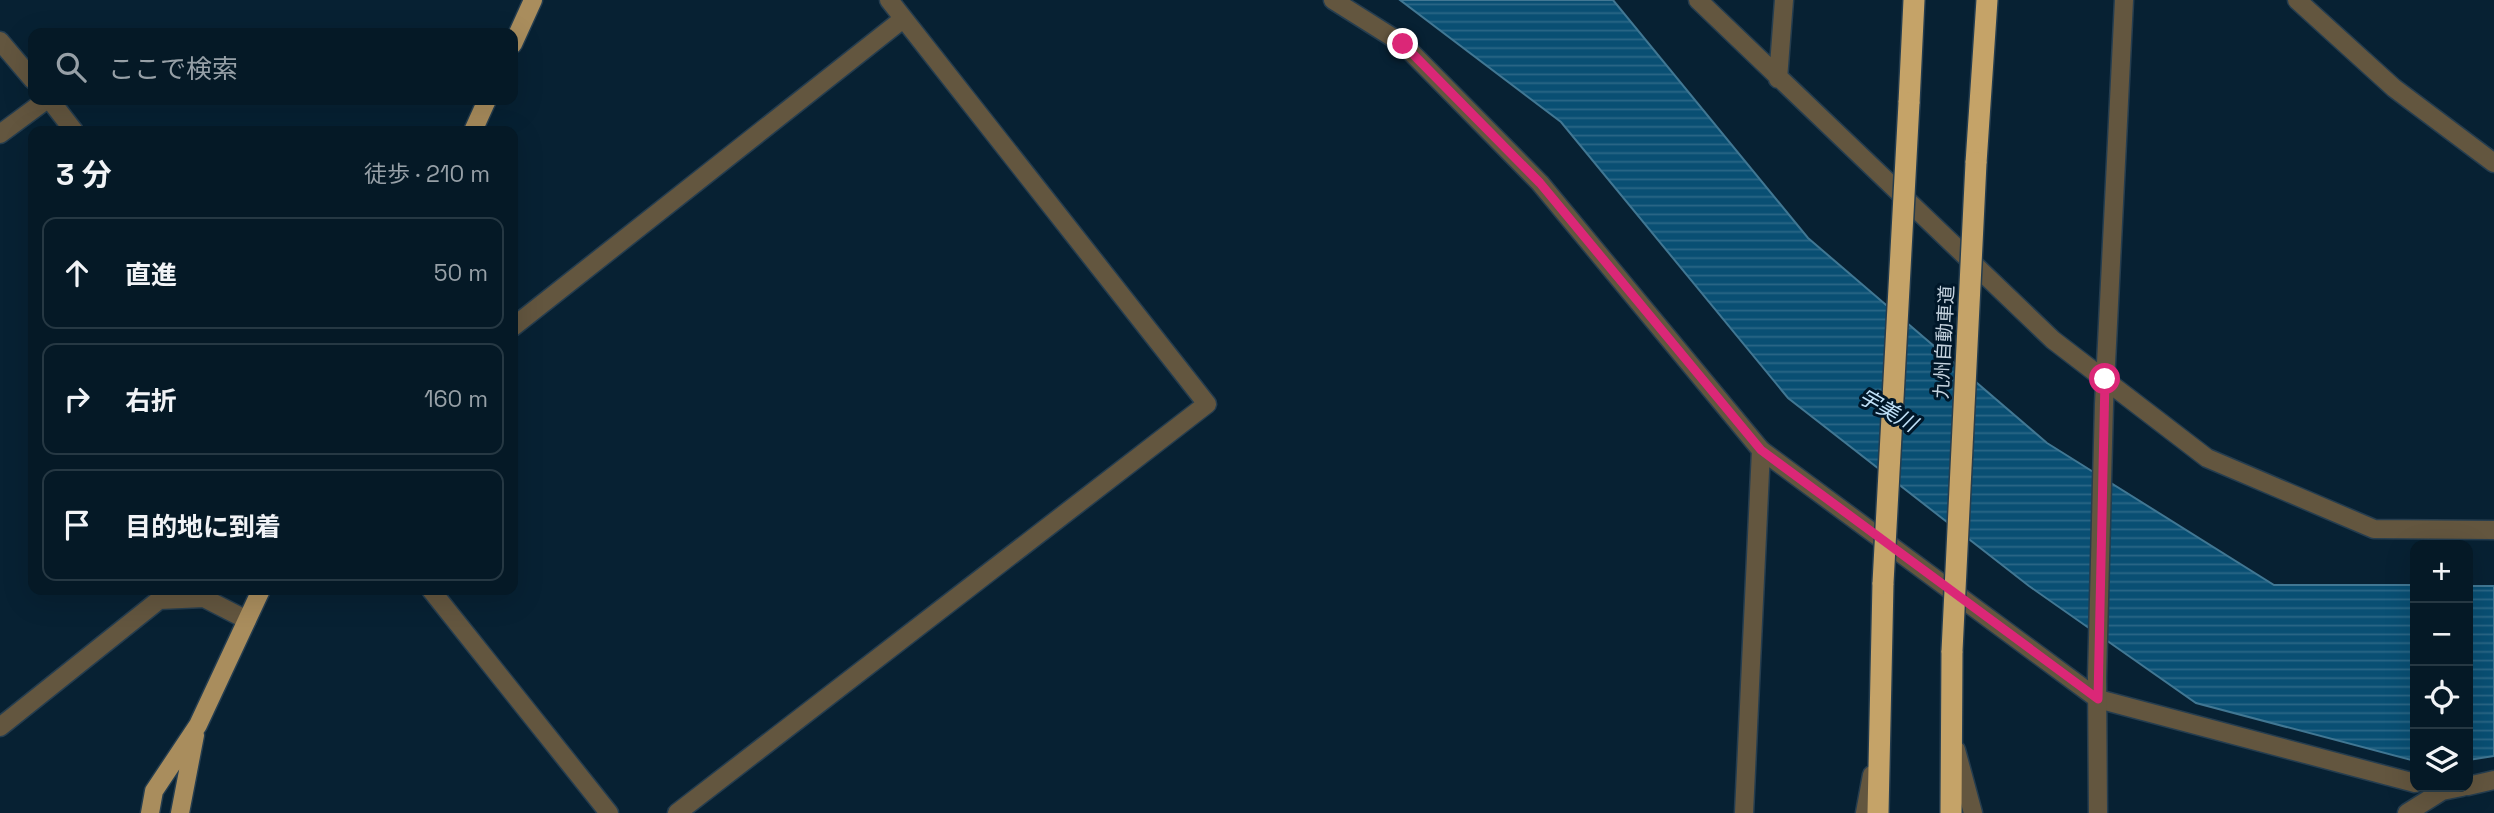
<!DOCTYPE html>
<html lang="ja">
<meta charset="utf-8">
<style>
:root{--surface:#051926;--page:#0e222e;--text:#f1f3f6;--muted:#97a0a7;--line:#263843}
body{margin:0;font-family:"Space Grotesk","Noto Sans JP",sans-serif;background:var(--page);color:var(--text)}
.controls{position:absolute;right:21px;bottom:21px;display:grid;overflow:hidden;border-radius:14px;box-shadow:0 7px 28px #0002}
.controls button{width:63px;height:63px;display:grid;place-items:center;padding:0;border:0;border-bottom:2px solid var(--line);background:var(--surface);color:var(--text);font:35px sans-serif}
.stop{position:absolute;width:21px;height:21px;margin:-16px;border:5px solid #db2777;border-radius:50%;background:#fff}
.stop.end{background:#db2777;border-color:#fff;box-shadow:0 2px 7px #0008}
.list{margin:0;padding:0;list-style:none}
h2{display:flex;justify-content:space-between;align-items:center;height:91px;margin:0;padding:0 28px;font-size:30px}
h2 small{font-size:23px;font-weight:400;color:var(--muted)}
.list li{display:grid;grid-template-columns:46px 1fr auto;gap:21px;align-items:center;box-sizing:border-box;height:112px;margin:0 14px 14px;padding:0 14px;border:2px solid var(--line);border-radius:14px}
.list b{display:block;font-size:26px;white-space:nowrap}
.list em{font-size:23px;font-style:normal;color:var(--muted)}
.icon{flex:none;width:38px;height:38px;fill:none;stroke:currentColor;stroke-width:2;stroke-linecap:round;stroke-linejoin:round}
.map{position:relative;flex:none;width:2494px;height:813px;overflow:hidden}
.search{position:absolute;background:var(--surface);box-shadow:0 7px 28px #0002;left:28px;top:28px;width:490px;height:77px;display:flex;align-items:center;gap:18px;box-sizing:border-box;padding:0 24px;border-radius:14px;color:var(--muted);font-size:26px}
.panel{position:absolute;background:var(--surface);box-shadow:0 7px 28px #0002;left:28px;top:126px;width:490px;height:469px;border-radius:14px}
.map>svg:first-child{display:block}
</style>
<div class="map">
<svg width="2494" height="813" viewBox="0 0 2494 813">
<defs>
<pattern id="water-rules" width="6" height="5" patternUnits="userSpaceOnUse" patternTransform="scale(1.75)"><rect width="6" height="5" fill="#094f73"/><path d="M0 2.5h6" fill="none" stroke="#2b6786"/></pattern>
</defs>
<rect width="100%" height="100%" fill="#072133"/>
<!-- water -->
<path fill="url(#water-rules)" stroke="#417793" stroke-width="2" d="M1400 0H1613L1808 238 2047 443 2274 585H2415V761L2196 703 2029 586 1788 398 1561 122Z
M2468 586H2494V756L2468 760Z"/>
<g fill="none" stroke-linecap="round" stroke-linejoin="round">
<defs>
<path id="service" d="M2297 0 2394 88 2494 163
M1761 450 2098 699 2415 783
M1956 750 1973 813
M2468 786 2494 780
M1865 813 1872 775
M2407 813 2442 791 2462 787"/>
<path id="minor" d="M1333 0 1403 44 1540 183 1761 450 1744 813
M1698 0 2053 340 2207 458 2374 529 2494 530
M1778 79 1784 0
M0 134 46 100
M513 327 903 19
M0 727 159 600 204 598 247 620
M677 813 1207 404 889 0"/>
<path id="tertiary" d="M0 41 33 80
M50 100 74 131
M431 590 609 813
M2098 813 2097 677 2104 404 2124 0"/>
<path id="primary" d="M513 44 533 0
M473 131 487 100
M150 813 154 791 198 725 261 590
M180 813 195 735"/>
<path id="motorway" d="M1909 103 1914 0
M1976 163 1987 0
M1878 813 1883 583
M1951 813 1952 651"/>
</defs>
<!-- service casing -->
<use href="#service" stroke="#253d4f" stroke-width="21"/>
<!-- minor casing -->
<use href="#minor" stroke="#253d4f" stroke-width="21"/>
<!-- tertiary casing -->
<use href="#tertiary" stroke="#253d4f" stroke-width="21"/>
<!-- primary casing -->
<use href="#primary" stroke="#253d4f" stroke-width="21"/>
<!-- motorway casing -->
<use href="#motorway" stroke="#253d4f" stroke-width="24"/>
<!-- service -->
<use href="#service" stroke="#63563f" stroke-width="18"/>
<!-- minor -->
<use href="#minor" stroke="#63563f" stroke-width="18"/>
<!-- tertiary -->
<use href="#tertiary" stroke="#63563f" stroke-width="18"/>
<!-- primary -->
<use href="#primary" stroke="#a98d5d" stroke-width="18"/>
<!-- motorway -->
<use href="#motorway" stroke="#c5a368" stroke-width="21"/>
<defs>
<path id="motorway-bridge" d="M1883 583 1909 103
M1952 651 1976 163"/>
</defs>
<!-- motorway-bridge casing -->
<use href="#motorway-bridge" stroke="#253d4f" stroke-width="24" stroke-linecap="butt"/>
<!-- motorway-bridge -->
<use href="#motorway-bridge" stroke="#c5a368" stroke-width="21"/>
</g>
<g fill="none" stroke-linecap="round" stroke-linejoin="round">
<!-- route -->
<path stroke="#db2777" stroke-width="9" d="M1403 44 1540 183 1761 450 2098 699 2105 379"/>
</g>
<g text-anchor="middle" dominant-baseline="central" stroke-width="6" stroke-linejoin="round" paint-order="stroke">
<!-- street labels -->
<g font-size="19" fill="#c5d3df" stroke="#001729">
<text transform="translate(1944 342) rotate(-87)">九州自動車道</text>
</g>
<!-- water labels -->
<g font-size="21" font-style="italic" fill="#c0e1f8" stroke="#001729">
<text transform="translate(1888 410) rotate(30)">宇美川</text>
</g>
</g>
</svg>
<div class="controls">
<button>+</button>
<button>−</button>
<button><svg class="icon" aria-label="locate" viewBox="0 0 24 24"><circle cx="12" cy="12" r="6"/><path d="M12 2v4M12 18v4M2 12h4M18 12h4"/></svg></button>
<button><svg class="icon" aria-label="layers" viewBox="0 0 24 24"><path d="M12 4l9 5-9 5-9-5zM3 14l9 5 9-5"/></svg></button>
</div>
<div class="stop" style="left:2105px;top:379px"></div>
<div class="stop end" style="left:1403px;top:44px"></div>
<div class="search"><svg class="icon" aria-label="search" viewBox="0 0 24 24"><circle cx="10" cy="10" r="6"/><path d="M15 15l6 6"/></svg>ここで検索</div>
<section class="panel">
<h2>3 分<small>徒歩 · 210 m</small></h2>
<ul class="list">
<li><svg class="icon" aria-label="ahead" viewBox="0 0 24 24"><path d="M12 20V5M6 11l6-6 6 6"/></svg><div><b>直進</b></div><em>50 m</em></li>
<li><svg class="icon" aria-label="right" viewBox="0 0 24 24"><path d="M7 20v-9h11M14 6l5 5-5 5"/></svg><div><b>右折</b></div><em>160 m</em></li>
<li><svg class="icon" aria-label="arrive" viewBox="0 0 24 24"><path d="M6 21V4h12l-3 4 3 4H6"/></svg><div><b>目的地に到着</b></div></li>
</ul>
</section>
</div>
